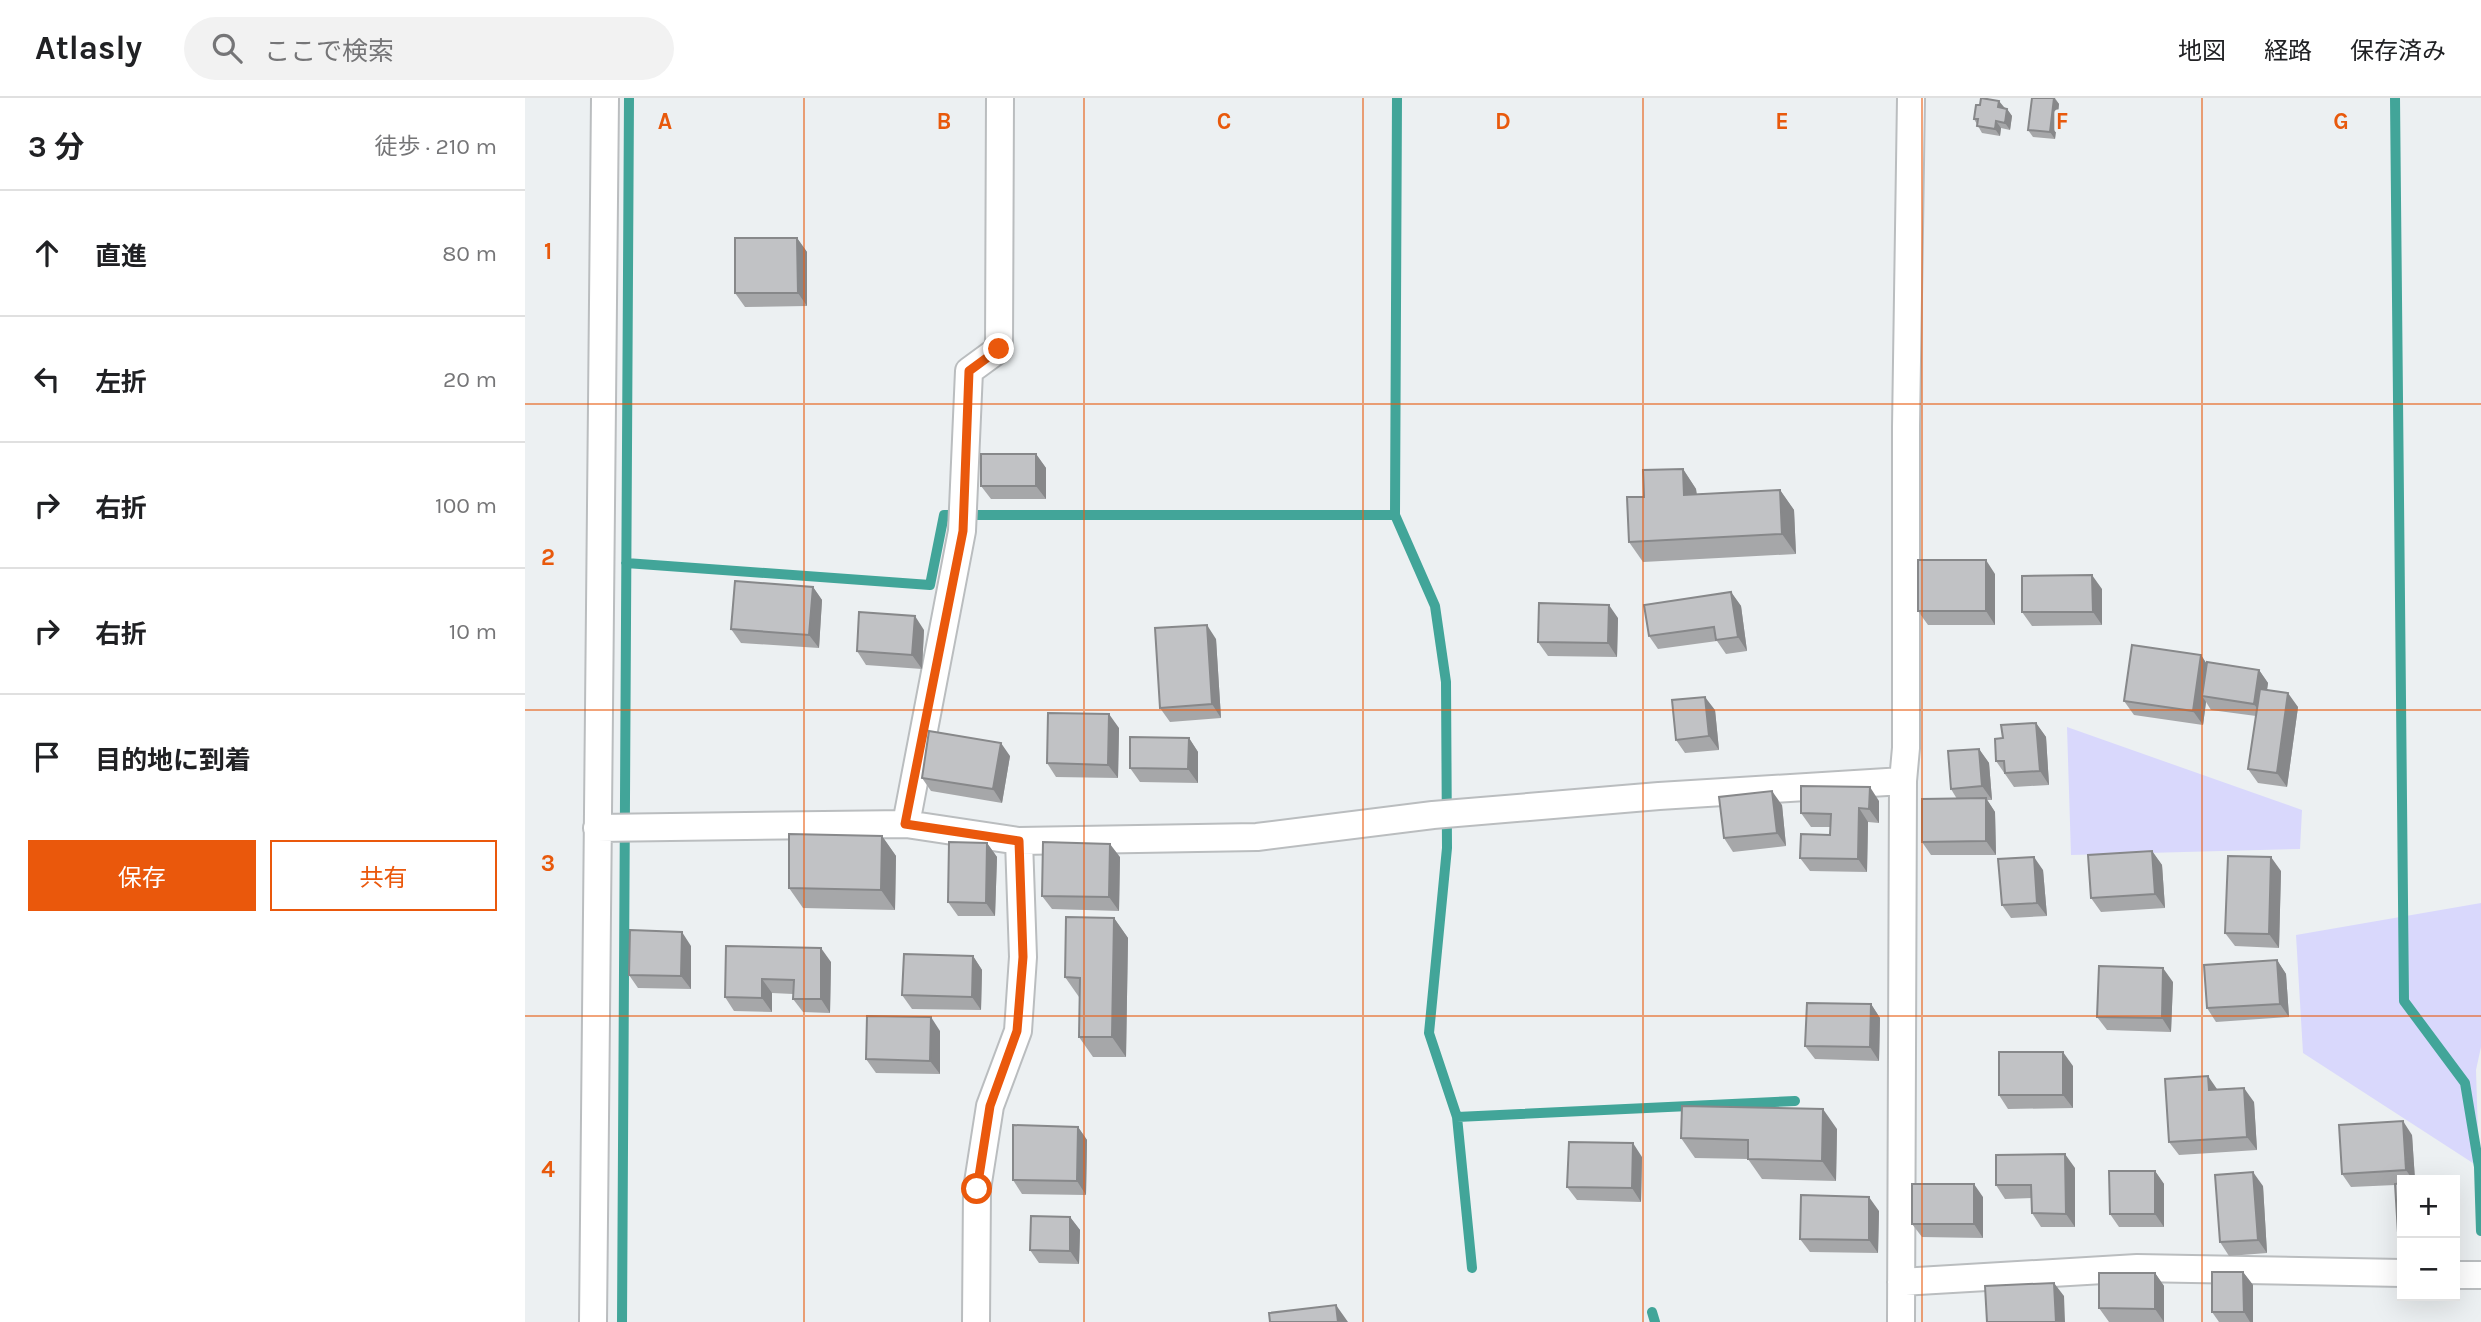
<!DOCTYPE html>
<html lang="ja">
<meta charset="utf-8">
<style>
:root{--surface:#fff;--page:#f2f2f2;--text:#202124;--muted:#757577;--line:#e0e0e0;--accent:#ea580c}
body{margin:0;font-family:Karla,"Noto Sans JP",sans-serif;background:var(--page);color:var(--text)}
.controls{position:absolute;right:21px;bottom:21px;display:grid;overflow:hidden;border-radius:0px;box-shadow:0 7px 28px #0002}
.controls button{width:63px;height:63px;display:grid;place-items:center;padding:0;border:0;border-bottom:2px solid var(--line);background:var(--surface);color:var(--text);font:35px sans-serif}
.stop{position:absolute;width:21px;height:21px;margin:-16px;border:5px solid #ea580c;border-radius:50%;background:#fff}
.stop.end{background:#ea580c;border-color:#fff;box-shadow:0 2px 7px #0008}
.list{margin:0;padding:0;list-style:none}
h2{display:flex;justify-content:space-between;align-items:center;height:91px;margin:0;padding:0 28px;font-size:30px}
h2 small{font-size:23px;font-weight:400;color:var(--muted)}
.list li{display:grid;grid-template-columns:46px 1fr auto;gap:21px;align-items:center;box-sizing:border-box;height:126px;padding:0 28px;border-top:2px solid var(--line)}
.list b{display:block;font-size:26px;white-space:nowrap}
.list em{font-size:23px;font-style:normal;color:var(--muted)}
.actions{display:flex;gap:14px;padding:21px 28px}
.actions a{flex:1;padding:16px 0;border:2px solid var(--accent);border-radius:0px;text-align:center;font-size:24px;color:var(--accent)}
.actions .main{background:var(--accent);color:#fff}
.icon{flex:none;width:38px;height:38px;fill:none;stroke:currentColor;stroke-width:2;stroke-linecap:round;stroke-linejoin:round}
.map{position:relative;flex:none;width:1956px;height:1224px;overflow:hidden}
header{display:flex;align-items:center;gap:42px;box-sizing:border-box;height:98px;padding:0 35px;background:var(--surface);border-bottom:2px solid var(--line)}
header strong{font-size:33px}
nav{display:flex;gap:38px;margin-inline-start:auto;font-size:24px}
.search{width:490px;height:63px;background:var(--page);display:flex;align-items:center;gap:18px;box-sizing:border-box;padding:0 24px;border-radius:38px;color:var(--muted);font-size:26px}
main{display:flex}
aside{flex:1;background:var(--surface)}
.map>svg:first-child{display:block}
</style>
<header>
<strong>Atlasly</strong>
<div class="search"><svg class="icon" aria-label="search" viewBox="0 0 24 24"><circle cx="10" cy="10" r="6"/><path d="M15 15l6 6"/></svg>ここで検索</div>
<nav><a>地図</a><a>経路</a><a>保存済み</a></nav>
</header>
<main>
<aside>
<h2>3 分<small>徒歩 · 210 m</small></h2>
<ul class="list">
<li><svg class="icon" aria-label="ahead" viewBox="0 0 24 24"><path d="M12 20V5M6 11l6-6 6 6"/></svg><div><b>直進</b></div><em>80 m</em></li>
<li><svg class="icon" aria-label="left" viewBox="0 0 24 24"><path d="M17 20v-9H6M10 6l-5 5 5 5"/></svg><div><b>左折</b></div><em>20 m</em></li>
<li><svg class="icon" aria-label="right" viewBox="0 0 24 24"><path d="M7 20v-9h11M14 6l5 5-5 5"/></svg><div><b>右折</b></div><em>100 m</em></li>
<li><svg class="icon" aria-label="right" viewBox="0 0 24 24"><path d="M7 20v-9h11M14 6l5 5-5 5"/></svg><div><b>右折</b></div><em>10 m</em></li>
<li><svg class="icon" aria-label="arrive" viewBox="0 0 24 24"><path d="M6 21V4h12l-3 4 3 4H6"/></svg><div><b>目的地に到着</b></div></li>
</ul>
<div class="actions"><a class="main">保存</a><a>共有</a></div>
</aside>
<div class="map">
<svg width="1956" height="1224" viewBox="0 0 1956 1224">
<rect width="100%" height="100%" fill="#ecf0f2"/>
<!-- green -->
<path fill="#d9d8fc" d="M1542 629 1777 712 1775 751 1546 757Z
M1956 805V949L1951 972 1954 1069 1778 955 1771 837Z"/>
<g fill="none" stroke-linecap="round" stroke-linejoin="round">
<!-- stream -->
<path stroke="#42a599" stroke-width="10" d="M872 0 870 417 910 508 921 584 922 750 904 935 932 1019 947 1170
M1870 0 1879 903 1940 985 1954 1069 1956 1133
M101 465 405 487 419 417H870
M932 1019 1270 1003
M1127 1214 1130 1224
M97 1224 104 0"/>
<defs>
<path id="street" d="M381 726 437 433 444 273 474 251 475 0
M72 730 381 726 494 743 732 739 908 717 1134 698 1378 683
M1930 1177H1956
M1376 1184 1612 1170 1877 1175
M68 1224 80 0
M451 1224 452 1091 465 1008 493 933 498 859 494 743
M1376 1224 1378 683 1381 650V329L1386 0"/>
</defs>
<!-- street casing -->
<use href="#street" stroke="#babdbf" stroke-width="30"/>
<!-- street -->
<use href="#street" stroke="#fff" stroke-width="26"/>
</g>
<!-- wall -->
<path fill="#a6a7a9" d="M1507 0H1530L1534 6 1530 41 1508 39 1503 32Z
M1479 9 1482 11 1487 18 1485 32 1476 30 1475 38 1457 35 1449 21Z
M272 140 282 154V208L220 209 210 195Z
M511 356 521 370V401H466L456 388Z
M1158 371 1171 391 1172 396 1255 392 1269 412 1271 456 1118 464 1104 444 1119 399Z
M1470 476V527H1403L1393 513Z
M288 489 297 502 294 550 216 545 206 531Z
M1577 491V527L1507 528 1497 514Z
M1206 494 1216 508 1222 553 1201 556 1192 543 1133 551 1124 538Z
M1093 520 1092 559 1023 558 1013 544Z
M399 532 397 571 341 567 332 553Z
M691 541 696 620 645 624 635 610Z
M1676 557 1681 565 1734 572 1743 585 1742 592 1773 609 1762 689 1733 685 1723 671 1731 618 1686 612 1681 604 1678 627 1609 617 1599 603Z
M1190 612 1194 652 1160 655 1151 642Z
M1511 625 1521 639 1524 687 1489 689 1471 663 1478 640Z
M594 630 593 680 531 679 522 665Z
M664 640 673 654V685L615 684 605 670Z
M1454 651 1464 665 1467 702H1462L1470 714 1471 757H1406L1397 744 1432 701 1426 691Z
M485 658 477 705 406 693 397 680Z
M1354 703V725L1343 724 1342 774 1285 773 1275 760 1305 737V729H1286L1276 715Z
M1257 707 1261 748 1208 754 1199 740Z
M357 738 371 758 370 812 278 810 264 790Z
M462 745 472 759 470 818H433L423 804Z
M1627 753 1637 767 1640 810 1576 814 1566 800Z
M595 759 594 813 527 811 517 798Z
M1518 772 1522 818 1486 820 1477 807Z
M1756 773 1754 850 1710 848 1700 835Z
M589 820 603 840 601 959H568L554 939 555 899H554L540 879Z
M166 848V891L113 890 104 877Z
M201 848 306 864 305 915 278 914 268 901V896L247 895V914L209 913 200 899Z
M448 858 457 872 456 912 387 911 377 897Z
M1752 862 1761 876 1764 919 1691 924 1682 910Z
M1648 884 1646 934 1582 932 1572 919Z
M1346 906 1355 920 1354 963 1290 961 1280 948Z
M415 933V976L351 975 341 961Z
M1548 968V1010L1483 1011 1474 997Z
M1692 992 1729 1004 1732 1052 1654 1057 1644 1044Z
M553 1029 562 1042 561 1097 497 1096 488 1082Z
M1312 1031 1311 1083 1237 1081 1223 1061 1170 1060 1156 1040Z
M1887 1037 1890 1082H1877V1140L1873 1135 1870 1087 1826 1089 1817 1076Z
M1117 1059 1116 1104 1052 1102 1042 1089Z
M1550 1070V1129H1516L1507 1115V1100L1480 1101 1471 1087Z
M1630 1073 1639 1086V1129H1594L1585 1116Z
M1738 1088 1742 1155 1704 1158 1695 1144Z
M1458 1099V1140L1397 1139 1387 1126Z
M1354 1113 1353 1155 1285 1154 1275 1141Z
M545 1119 555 1132 554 1166 514 1165 505 1152Z
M1718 1174 1728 1187V1224H1694L1687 1214Z
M1630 1175 1639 1188V1224H1584L1574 1210Z"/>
<!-- shaded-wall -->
<path fill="#87888a" d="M1529 0 1534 6 1530 41 1525 34Z
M1474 3 1479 9 1478 16 1473 9Z
M1482 11 1487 18 1485 32 1480 25Z
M1471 23 1476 30 1475 38 1470 31Z
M272 140 282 154V208L273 195Z
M511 356 521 370V401L511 388Z
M1158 371 1171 391 1173 416 1159 397Z
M1255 392 1269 412 1271 456 1257 436Z
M1461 462 1470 476V527L1461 513Z
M1567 477 1577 491V527L1568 514Z
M288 489 297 502 294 550 284 537Z
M1206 494 1216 508 1222 553 1213 539Z
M1084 507 1093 520 1092 559 1083 545Z
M390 518 399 532 397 571 387 557Z
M682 527 691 541 696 620 687 606Z
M1676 557 1685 571 1677 598 1681 604 1678 627 1668 613Z
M1734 572 1743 585 1738 619 1729 606Z
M1763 595 1773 609 1762 689 1752 675Z
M1180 599 1190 612 1194 652 1184 638Z
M584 616 594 630 593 680 583 667Z
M1511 625 1521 639 1524 687 1515 673Z
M664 640 673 654V685L663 671Z
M476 645 485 658 477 705 468 691Z
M1454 651 1464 665 1467 702 1457 688Z
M1345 689 1354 703V725L1344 711Z
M1247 693 1257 707 1261 748 1252 735Z
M1461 700 1470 714 1471 757 1461 743Z
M1334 710 1343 724 1342 774 1333 761Z
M357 738 371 758 370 812 356 792Z
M462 745 472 759 470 818 461 805Z
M585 746 595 759 594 813 584 799Z
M1627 753 1637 767 1640 810 1630 796Z
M1509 759 1518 772 1522 818 1512 805Z
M1746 759 1756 773 1754 850 1744 836Z
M589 820 603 840 601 959 587 939Z
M157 834 166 848V891L156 878Z
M296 850 306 864 305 915 296 901Z
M448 858 457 872 456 912 447 899Z
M1752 862 1761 876 1764 919 1755 906Z
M1638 870 1648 884 1646 934 1637 920Z
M237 881 247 895V914L237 900Z
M1346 906 1355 920 1354 963 1345 949Z
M406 919 415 933V976L405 963Z
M1538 954 1548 968V1010L1538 997Z
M1683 978 1692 991 1693 1006 1684 992Z
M1719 990 1729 1004 1732 1052 1722 1039Z
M1298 1011 1312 1031 1311 1083 1297 1063Z
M1878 1023 1887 1037 1890 1082H1888L1881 1072Z
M553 1029 562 1042 561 1097 552 1083Z
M1108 1045 1117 1059 1116 1104 1107 1090Z
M1540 1056 1550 1070V1129L1541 1116Z
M1630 1073 1639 1086V1129L1630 1116Z
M1728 1074 1738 1088 1742 1155 1733 1142Z
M1449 1086 1458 1099V1140L1449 1126Z
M1344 1099 1354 1113 1353 1155 1344 1142Z
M545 1119 555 1132 554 1166 545 1153Z
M1718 1174 1728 1187V1224H1725L1719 1214Z
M1630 1175 1639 1188V1224L1630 1211Z
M1529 1185 1539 1198 1540 1224H1531Z
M811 1207 823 1224H813Z"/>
<!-- building -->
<path fill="#c1c2c5" stroke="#87888a" stroke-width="2" d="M1456 0 1474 3 1473 9 1482 11 1480 25 1471 23 1470 31 1452 28 1453 21H1449L1451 7H1455Z
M1507 0H1529L1525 34 1503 32Z
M210 140H272L273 195H210Z
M456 356H511V388H456Z
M1158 371 1159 397 1255 392 1257 436 1104 444 1102 399H1119L1118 372Z
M1393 462H1461V513H1393Z
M1567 477 1568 514H1497V478Z
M210 483 288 489 284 537 206 531Z
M1206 494 1213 539 1191 542 1189 529 1124 538 1119 507Z
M1014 505 1084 507 1083 545 1013 544Z
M334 514 390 518 387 557 332 553Z
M682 527 687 606 635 610 630 530Z
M1607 547 1676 557 1668 613 1599 603Z
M1682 564 1734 572 1729 606 1677 598Z
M1735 591 1763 595 1752 675 1723 671Z
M1180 599 1184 638 1151 642 1147 602Z
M523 615 584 616 583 667 522 665Z
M1511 625 1515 673 1480 675 1479 663H1471L1470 641 1478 640 1476 627Z
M404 633 476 645 468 691 397 680Z
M605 639 664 640 663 671 605 670Z
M1454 651 1457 688 1426 691 1423 653Z
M1276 688 1345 689 1344 711 1334 710 1333 761 1275 760 1276 736 1305 737 1306 716 1276 715Z
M1247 693 1252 735 1199 740 1194 699Z
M1461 700V743L1397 744V701Z
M264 736 357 738 356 792 264 790Z
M424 744 462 745 461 805 423 804Z
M518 744 585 746 584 799 517 798Z
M1627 753 1630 796 1566 800 1563 757Z
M1703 758 1746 759 1744 836 1700 835Z
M1509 759 1512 805 1477 807 1473 761Z
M541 819 589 820 587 939H554L555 880 540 879Z
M105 832 157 834 156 878 104 877Z
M201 848 296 850V901H268L269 882 237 881V900L200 899Z
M379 856 448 858 447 899 377 897Z
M1752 862 1755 906 1682 910 1679 867Z
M1574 868 1638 870 1637 920 1572 919Z
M1282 905 1346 906 1345 949 1280 948Z
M342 918 406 919 405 963 341 961Z
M1474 954H1538V997H1474Z
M1683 978 1684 992 1719 990 1722 1039 1644 1044 1640 981Z
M1157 1008 1298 1011 1297 1063 1223 1061V1042L1156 1040Z
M1878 1023 1881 1072 1817 1076 1814 1027Z
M488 1027 553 1029 552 1083 488 1082Z
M1044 1044 1108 1045 1107 1090 1042 1089Z
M1540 1056 1541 1116 1507 1115 1506 1087H1471V1057Z
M1584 1073H1630V1116H1585Z
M1728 1074 1733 1142 1695 1144 1690 1077Z
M1877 1085V1134L1873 1135 1870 1086Z
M1387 1086H1449V1126H1387Z
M1276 1097 1344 1099V1142L1275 1141Z
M506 1118 545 1119V1153L505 1152Z
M1687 1174H1718L1719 1214H1687Z
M1574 1175H1630V1211L1574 1210Z
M1529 1185 1531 1224H1462L1460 1188Z
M811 1207 813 1224H745L744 1215Z"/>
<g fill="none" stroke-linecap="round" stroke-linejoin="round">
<!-- route -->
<path stroke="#ea580c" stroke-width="9" d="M452 1091 465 1008 492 933 498 859 494 743 380 726 438 433 444 273 474 251"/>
</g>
<!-- grid -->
<path fill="none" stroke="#e8590c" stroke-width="2" stroke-opacity="0.55" d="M279 0V1224M559 0V1224M838 0V1224M1118 0V1224M1397 0V1224M1677 0V1224M0 306H1956M0 612H1956M0 918H1956"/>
<g font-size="23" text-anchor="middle" font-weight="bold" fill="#e8590c" stroke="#ecf0f2" stroke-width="7" stroke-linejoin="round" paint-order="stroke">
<text x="140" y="31">A</text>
<text x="419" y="31">B</text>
<text x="699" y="31">C</text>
<text x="978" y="31">D</text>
<text x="1257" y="31">E</text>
<text x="1537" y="31">F</text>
<text x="1816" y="31">G</text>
<text x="23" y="161">1</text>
<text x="23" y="467">2</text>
<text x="23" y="773">3</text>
<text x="23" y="1079">4</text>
</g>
</svg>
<div class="controls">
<button>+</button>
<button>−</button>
</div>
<div class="stop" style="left:452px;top:1091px"></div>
<div class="stop end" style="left:474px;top:251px"></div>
</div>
</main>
